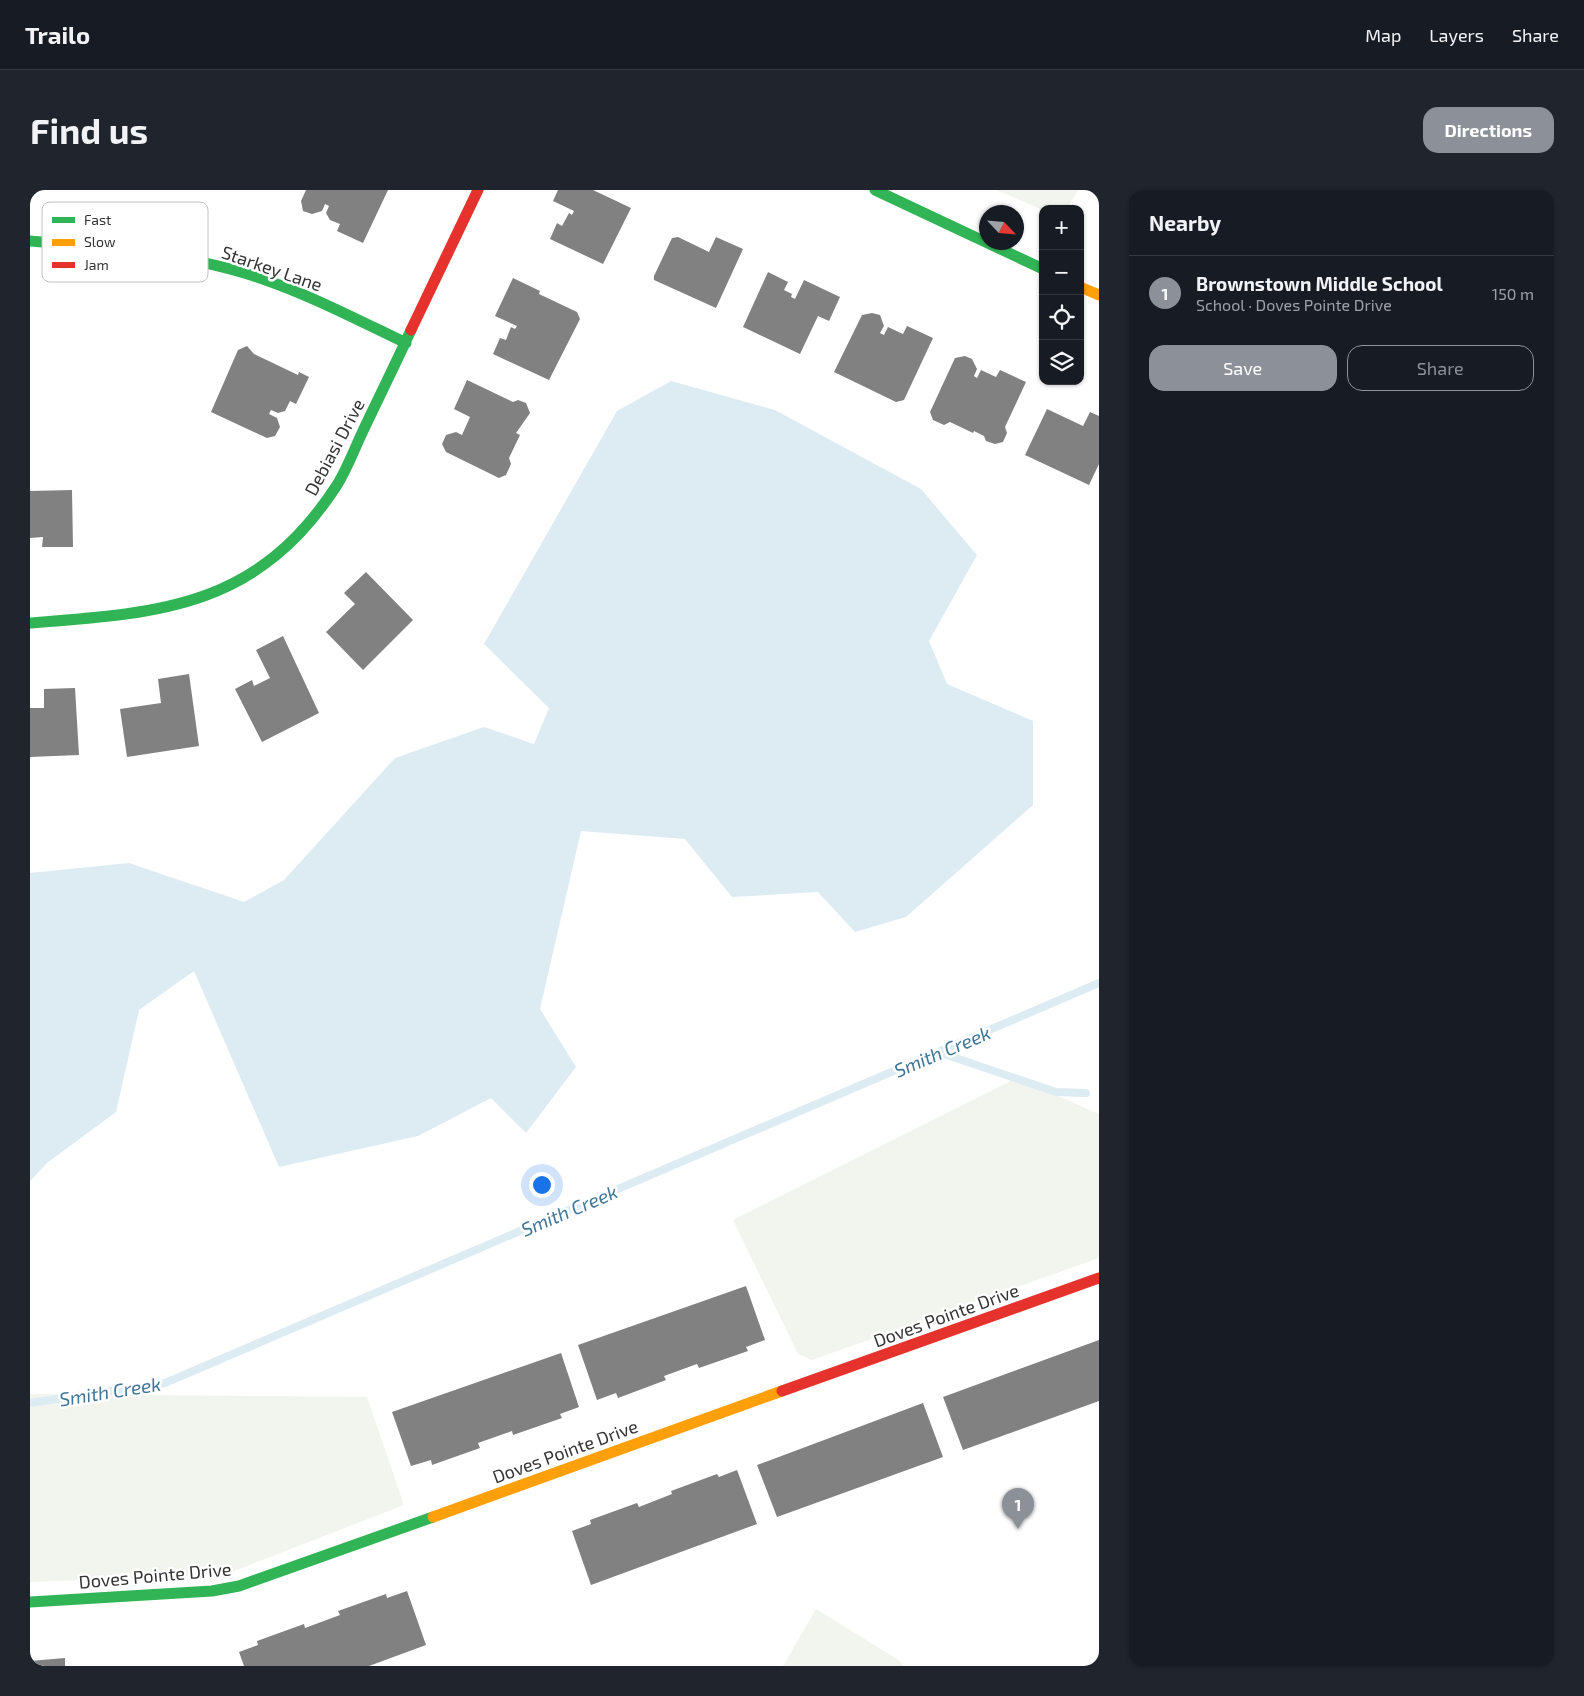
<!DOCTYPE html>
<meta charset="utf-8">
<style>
:root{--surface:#171b24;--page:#20242c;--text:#f1f3f6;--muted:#9ea1a6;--line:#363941;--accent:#8c9099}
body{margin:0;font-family:"Exo 2",sans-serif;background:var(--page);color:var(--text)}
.controls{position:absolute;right:15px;top:15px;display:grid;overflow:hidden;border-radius:10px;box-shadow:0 1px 4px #0004}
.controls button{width:45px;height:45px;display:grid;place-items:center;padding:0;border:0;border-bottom:1px solid var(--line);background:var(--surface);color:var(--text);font:25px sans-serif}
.compass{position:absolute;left:949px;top:15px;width:45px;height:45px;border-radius:50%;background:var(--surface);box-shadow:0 1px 4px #0004;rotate:116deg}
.you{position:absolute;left:511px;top:994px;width:18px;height:18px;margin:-12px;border:4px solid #fff;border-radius:50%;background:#1a73e8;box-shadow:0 0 0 8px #1a73e833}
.badge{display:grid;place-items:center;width:32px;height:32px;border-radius:50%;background:var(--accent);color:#fff;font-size:16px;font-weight:700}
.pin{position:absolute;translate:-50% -41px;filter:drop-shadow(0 1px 2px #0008)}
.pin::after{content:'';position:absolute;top:26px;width:18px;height:15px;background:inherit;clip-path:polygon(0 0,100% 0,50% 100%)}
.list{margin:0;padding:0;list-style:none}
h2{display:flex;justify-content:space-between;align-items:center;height:65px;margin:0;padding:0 20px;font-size:21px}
h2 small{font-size:16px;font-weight:400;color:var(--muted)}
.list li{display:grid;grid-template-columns:32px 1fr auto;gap:15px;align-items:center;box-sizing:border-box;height:75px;padding:0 20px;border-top:1px solid var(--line)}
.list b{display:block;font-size:19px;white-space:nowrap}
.list p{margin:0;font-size:16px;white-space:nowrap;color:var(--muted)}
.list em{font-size:16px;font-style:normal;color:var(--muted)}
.actions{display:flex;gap:10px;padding:15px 20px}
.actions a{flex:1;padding:11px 0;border:1px solid var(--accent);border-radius:15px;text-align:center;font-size:18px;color:var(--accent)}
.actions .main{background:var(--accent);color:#fff}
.icon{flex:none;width:28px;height:28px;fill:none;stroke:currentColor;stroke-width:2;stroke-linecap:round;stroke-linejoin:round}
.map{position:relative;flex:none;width:1069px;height:1476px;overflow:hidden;border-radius:15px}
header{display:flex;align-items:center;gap:30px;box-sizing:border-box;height:70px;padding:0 25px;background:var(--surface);border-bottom:1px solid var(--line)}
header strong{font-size:24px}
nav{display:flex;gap:28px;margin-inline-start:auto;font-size:18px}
.intro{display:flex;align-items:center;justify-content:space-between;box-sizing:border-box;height:120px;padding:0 30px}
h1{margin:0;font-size:35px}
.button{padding:12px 22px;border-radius:15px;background:var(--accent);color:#fff;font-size:18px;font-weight:700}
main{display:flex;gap:30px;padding:0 30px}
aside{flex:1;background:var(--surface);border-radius:15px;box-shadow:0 1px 4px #0004}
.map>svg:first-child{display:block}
</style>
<header>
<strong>Trailo</strong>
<nav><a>Map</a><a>Layers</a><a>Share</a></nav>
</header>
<div class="intro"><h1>Find us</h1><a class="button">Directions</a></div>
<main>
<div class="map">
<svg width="1069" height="1476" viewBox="0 0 1069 1476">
<rect width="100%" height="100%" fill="#fff"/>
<!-- green -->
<path fill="#f1f5ed" d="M966 0H1048L1037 19 1013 20Z
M987 888 1069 924V1068L782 1170 768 1164 703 1030Z
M0 1204 337 1207 374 1315 194 1385 0 1392Z
M786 1419 867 1469 874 1476H753Z"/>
<!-- water -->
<path fill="#ddebf3" d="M641 191 745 220 891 299 947 365 899 451 917 494 1003 531V615L876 727 825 742 788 702 702 707 655 649 551 641 510 819 546 877 496 943 461 908 388 946 249 977 164 781 109 820 86 922 17 973 0 991V683L99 673 214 712 254 690 365 568 454 537 504 554 519 518 454 454 587 221Z"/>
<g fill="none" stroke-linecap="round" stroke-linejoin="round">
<!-- stream -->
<path stroke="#ddebf3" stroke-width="8" d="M911 863 1026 902 1056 903
M0 1213 135 1193 1069 793"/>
</g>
<!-- building -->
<path fill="#818181" d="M276 0H358L333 53 307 41 310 34 300 30 296 23 299 16 295 14 292 21 282 24 273 21 271 11Z
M528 0H563L601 18 573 74 520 49 527 33 532 36 539 23 542 25 544 21 523 11Z
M648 47 679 62 686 47 713 59 686 118 624 90V86L642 48Z
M738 82 758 92 754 100 762 104 761 107 765 109 774 90 810 107 799 131 788 126 770 164 713 137Z
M483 88 510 101 509 104 547 122 550 129 519 190 463 164 470 148 476 150 481 137 485 139 487 136 465 126Z
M842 123 850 125 854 136 850 143 854 145 858 137 873 144 877 136 903 148 874 210 866 212 804 182 832 125Z
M217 156 224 164 268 185 269 182 279 187 266 214 260 211 255 221 248 223 241 220 239 224 247 228 250 237 245 246 237 248 181 222 208 160Z
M935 166 942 169 947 179 944 186 947 188 951 180 966 187 970 180 996 192 975 237 977 243 973 252 965 254 956 251 954 246 944 241 943 243 920 232 914 235 903 230 900 222 925 168Z
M437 190 483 212 488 210 496 213 500 223 486 243 490 245 479 268 481 274 476 285 469 288 416 262 412 254 416 245 426 242 432 245 440 227 424 219Z
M1017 219 1053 236 1060 222 1069 226V274L1059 295 995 265Z
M42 300 43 357H12L13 347 0 348V301Z
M336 382 383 430 333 480 296 442 325 414 314 403Z
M253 446 289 523 232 552 205 499 222 490 224 496 240 488 226 460Z
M159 484 169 556 97 567 90 519 131 513 128 489Z
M45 498 49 565 0 567V518H14V499Z
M716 1096 735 1150 716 1157 718 1161 669 1178 667 1174 634 1186 636 1190 588 1208 586 1203 567 1210 548 1155Z
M1069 1150V1211L933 1260 913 1207Z
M531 1163 549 1217 530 1224 532 1228 483 1245 482 1241 448 1253 450 1258 402 1275 401 1270 381 1276 362 1222Z
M893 1213 913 1267 747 1327 727 1275Z
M707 1280 727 1334 561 1395 542 1341 561 1334 560 1330 607 1313 609 1317 642 1304 641 1301 687 1284 689 1287Z
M377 1401 396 1455 339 1476H214L209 1462 228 1455 227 1451 274 1434 275 1438 310 1425 308 1421 356 1404 357 1408Z
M35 1468V1476H0V1471Z"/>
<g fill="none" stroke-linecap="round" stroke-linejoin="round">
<!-- fast -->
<path stroke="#30b455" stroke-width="11" d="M845 0 1013 79
M0 51C77 58 156 63 230 88 280 105 328 130 376 153
M0 433C133 423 228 417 307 295 317 279 324 260 332 243 348 209 365 175 381 140
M0 1412 182 1401 209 1396 403 1327"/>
<!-- slow -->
<path stroke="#ff9f0a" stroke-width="11" d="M1050 97 1069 105
M403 1327 752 1201"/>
<!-- jam -->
<path stroke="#e5322d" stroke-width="11" d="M381 140 448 0
M752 1201 1069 1088"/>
</g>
<g text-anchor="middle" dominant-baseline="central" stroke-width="5" stroke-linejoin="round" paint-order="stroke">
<!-- street labels -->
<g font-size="18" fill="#333" stroke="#fff">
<text transform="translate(242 78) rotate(19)">Starkey Lane</text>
<text transform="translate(304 257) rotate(-62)">Debiasi Drive</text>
<text transform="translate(916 1125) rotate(-20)">Doves Pointe Drive</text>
<text transform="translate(535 1261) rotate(-20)">Doves Pointe Drive</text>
<text transform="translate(125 1385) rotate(-5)">Doves Pointe Drive</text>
</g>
<!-- water labels -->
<g font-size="19" font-style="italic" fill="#3f7597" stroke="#fff">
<text transform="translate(912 861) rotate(-23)">Smith Creek</text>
<text transform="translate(539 1020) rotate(-23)">Smith Creek</text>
<text transform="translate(80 1201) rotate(-9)">Smith Creek</text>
</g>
</g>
<!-- legend -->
<rect x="12" y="12" width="166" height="80" rx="8" fill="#fff" stroke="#c2c2c2" stroke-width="1"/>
<rect x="22" y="27" width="23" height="6" fill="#30b455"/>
<rect x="22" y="49" width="23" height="7" fill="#ff9f0a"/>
<rect x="22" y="72" width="23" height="6" fill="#e5322d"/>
<g font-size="14" fill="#333">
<text x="54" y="35">Fast</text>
<text x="54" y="57">Slow</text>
<text x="54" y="80">Jam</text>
</g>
</svg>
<div class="controls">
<button>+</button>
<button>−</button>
<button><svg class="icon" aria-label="locate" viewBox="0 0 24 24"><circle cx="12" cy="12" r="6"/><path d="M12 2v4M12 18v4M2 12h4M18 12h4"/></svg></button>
<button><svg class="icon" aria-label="layers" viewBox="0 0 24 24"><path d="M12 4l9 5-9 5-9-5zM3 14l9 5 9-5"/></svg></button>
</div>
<svg class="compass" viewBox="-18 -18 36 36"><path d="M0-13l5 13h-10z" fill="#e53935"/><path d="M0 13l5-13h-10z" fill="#9ea1a6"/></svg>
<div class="you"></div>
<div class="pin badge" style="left:988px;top:1339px">1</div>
</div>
<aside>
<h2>Nearby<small></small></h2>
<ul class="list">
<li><span class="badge">1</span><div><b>Brownstown Middle School</b><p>School · Doves Pointe Drive</p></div><em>150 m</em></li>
</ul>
<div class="actions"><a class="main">Save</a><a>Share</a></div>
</aside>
</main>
